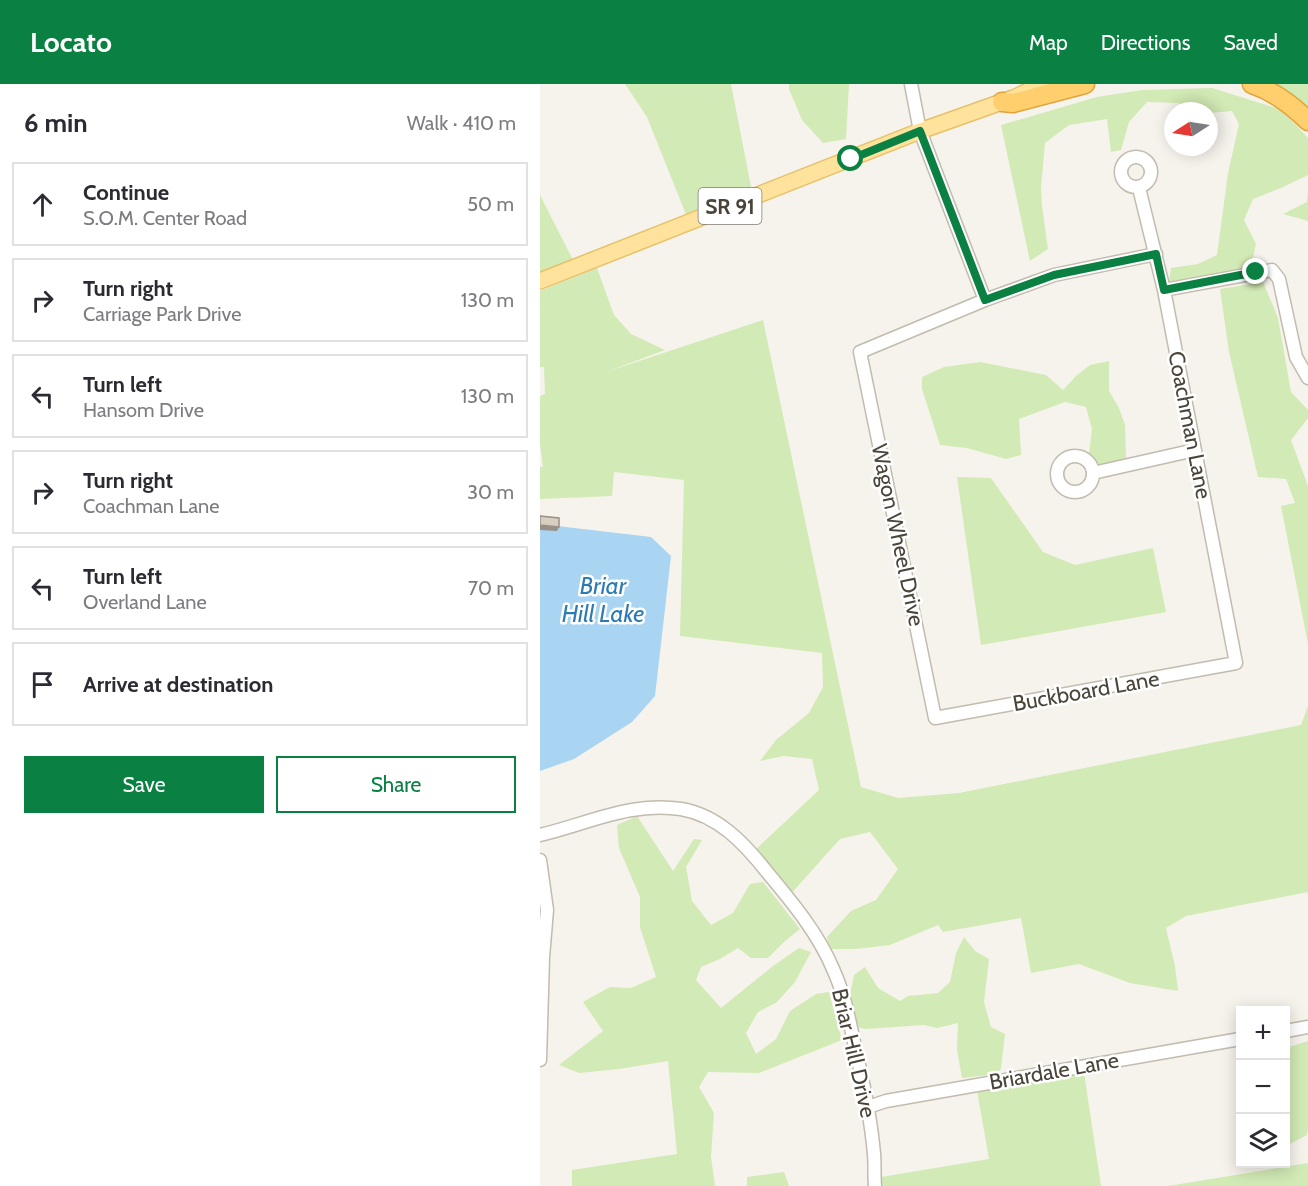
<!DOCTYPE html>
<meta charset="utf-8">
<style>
:root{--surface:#fff;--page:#f7f7f7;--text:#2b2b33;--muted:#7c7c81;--line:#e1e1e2;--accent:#0b8043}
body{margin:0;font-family:Cabin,sans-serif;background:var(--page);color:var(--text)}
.controls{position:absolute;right:18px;bottom:18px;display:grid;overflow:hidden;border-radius:0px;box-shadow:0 3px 15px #0003}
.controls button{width:54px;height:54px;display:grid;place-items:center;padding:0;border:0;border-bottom:2px solid var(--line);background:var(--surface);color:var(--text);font:30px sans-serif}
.compass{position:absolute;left:624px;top:18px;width:54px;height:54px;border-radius:50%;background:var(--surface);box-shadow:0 3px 15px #0003;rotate:258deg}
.stop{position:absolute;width:18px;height:18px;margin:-14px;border:4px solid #0b8043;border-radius:50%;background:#fff}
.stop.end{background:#0b8043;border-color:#fff;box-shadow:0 2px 6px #0008}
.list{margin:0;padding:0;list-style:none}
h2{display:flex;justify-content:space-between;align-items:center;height:78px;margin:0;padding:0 24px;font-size:26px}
h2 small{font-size:20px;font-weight:400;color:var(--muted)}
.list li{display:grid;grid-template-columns:39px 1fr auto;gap:18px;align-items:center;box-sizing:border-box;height:84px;margin:0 12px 12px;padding:0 12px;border:2px solid var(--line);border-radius:0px}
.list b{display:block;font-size:22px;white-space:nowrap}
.list p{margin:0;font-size:20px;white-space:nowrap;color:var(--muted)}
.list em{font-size:20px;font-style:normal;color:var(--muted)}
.actions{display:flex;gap:12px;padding:18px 24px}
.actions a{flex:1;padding:14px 0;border:2px solid var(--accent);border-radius:0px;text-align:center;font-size:21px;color:var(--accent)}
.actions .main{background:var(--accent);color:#fff}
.icon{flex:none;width:33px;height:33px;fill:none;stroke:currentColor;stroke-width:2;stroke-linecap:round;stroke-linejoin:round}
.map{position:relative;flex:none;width:768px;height:1102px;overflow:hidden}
header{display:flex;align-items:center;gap:36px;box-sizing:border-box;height:84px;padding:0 30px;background:var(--accent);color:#fff}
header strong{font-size:28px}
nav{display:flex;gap:33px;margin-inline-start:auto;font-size:21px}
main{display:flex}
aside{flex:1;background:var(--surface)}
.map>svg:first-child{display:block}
</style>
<header>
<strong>Locato</strong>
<nav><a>Map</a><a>Directions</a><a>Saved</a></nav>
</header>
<main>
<aside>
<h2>6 min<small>Walk · 410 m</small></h2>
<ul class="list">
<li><svg class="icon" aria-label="ahead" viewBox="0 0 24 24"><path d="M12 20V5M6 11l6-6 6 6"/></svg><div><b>Continue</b><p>S.O.M. Center Road</p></div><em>50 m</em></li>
<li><svg class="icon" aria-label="right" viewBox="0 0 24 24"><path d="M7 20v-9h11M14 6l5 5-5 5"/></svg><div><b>Turn right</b><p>Carriage Park Drive</p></div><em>130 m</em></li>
<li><svg class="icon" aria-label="left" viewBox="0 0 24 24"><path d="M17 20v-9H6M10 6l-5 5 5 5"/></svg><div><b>Turn left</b><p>Hansom Drive</p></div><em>130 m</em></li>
<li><svg class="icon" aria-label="right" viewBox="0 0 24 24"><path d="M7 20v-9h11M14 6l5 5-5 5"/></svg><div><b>Turn right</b><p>Coachman Lane</p></div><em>30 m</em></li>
<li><svg class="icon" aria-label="left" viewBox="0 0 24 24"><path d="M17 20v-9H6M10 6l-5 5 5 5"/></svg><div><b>Turn left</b><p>Overland Lane</p></div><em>70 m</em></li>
<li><svg class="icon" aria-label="arrive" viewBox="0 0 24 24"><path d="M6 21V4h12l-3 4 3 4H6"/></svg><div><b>Arrive at destination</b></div></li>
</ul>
<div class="actions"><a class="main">Save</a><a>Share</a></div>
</aside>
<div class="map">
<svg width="768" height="1102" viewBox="0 0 768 1102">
<rect width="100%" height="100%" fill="#f6f3ec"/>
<!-- green -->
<path fill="#d2eab5" d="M85 0H191L213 113 149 138 107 33Z
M249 0H309L306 55 283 59 262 36 249 5Z
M719 0H768V28Z
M672 4 742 26 768 54V91L741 104 713 115 704 136 716 160 711 183 629 198 631 184 658 180 677 171 688 89 699 40 692 27 669 29V27H659L638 19 607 18 589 38 581 66 571 68 567 35 529 41 505 59 501 104 502 122 508 165 490 177 461 41 557 13 602 6Z
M768 105V137L743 130 767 118Z
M0 111 36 182 0 197Z
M57 184 74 231 91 250 125 266 66 288 223 236 321 703 358 714 419 709 761 641 768 622V808L646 832 626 844 635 882 638 907 590 899 539 880 491 889 481 834 403 848 398 841 350 861 316 865H289L287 853 311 827 336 816 358 785 330 748 300 755 248 813 212 769 279 706 272 675 243 672 220 677 236 656 269 629 283 603 282 569 140 552 144 396 74 388 72 412 0 415V383H3L0 360V312L5 310 4 283H0V207Z
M723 198 738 234 751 308 768 326V334L751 356 768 402V560L741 422 755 419 746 395 718 393 689 268 680 205Z
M569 277V307L579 324 585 341 586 374 561 382 549 370 552 345 546 323 525 318 479 335 481 371 466 375 427 364 400 361 382 305V293L404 283 440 278 506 291 523 306 536 292 550 281Z
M417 393 451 394 503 468 535 481 613 464 626 528 441 561Z
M97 732 133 787 154 755 162 756 146 783 152 817 171 841 193 829 210 800 223 798 260 845 245 857 228 874H211L198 864 180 875 161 883 156 896 181 924 233 882 259 864 271 868 255 898 237 918 218 928 206 949 216 970 236 955 250 927 276 910 289 908 302 956 219 989 168 988 159 1003 174 1029 171 1073 175 1102H32V1086L137 1070 128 977 79 985 39 989 19 981 63 947 43 918 70 903 91 904 116 893 100 843V813L79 764 77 741Z
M424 853 435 867 449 875 444 918 451 943 465 950 461 984 457 990 422 994 417 966 418 939 397 944 384 941 325 945 313 942 310 911 314 891 325 883 338 904 360 917 368 912 398 909 410 898 416 869Z
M768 957V1045L767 1051 746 1062V964Z
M543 982 561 1102H335V1094L449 1075 436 1001Z
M768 1079V1102H628Z
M244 1088 249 1102H207V1093Z"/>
<!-- water -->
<path fill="#a9d4f2" d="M0 440 111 453 131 472 115 612 92 638 34 675 0 687Z"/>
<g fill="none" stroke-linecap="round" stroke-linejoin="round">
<defs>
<path id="minor" d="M371 0 380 47 445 216
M581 88a15 15 0 1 1 30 0a15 15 0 1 1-30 0Z
M599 104 624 206 696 579 395 634 320 268 445 216 514 191 616 170
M624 206 732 186 739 195 756 273 768 294
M517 390a18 18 0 1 1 36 0a18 18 0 1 1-36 0Z
M553 389 655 366
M0 751C47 740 92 717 141 725 178 731 205 760 227 788 252 818 278 849 293 885 305 911 310 939 316 968 324 1001 331 1036 334 1070 335 1081 334 1091 335 1102
M0 776 7 826 3 873 0 976
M746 947 768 943
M328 1023 346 1017 700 955"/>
<path id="major" d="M474 14 502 0
M0 197 380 47 473 14"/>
<path id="highway" d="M712 0C733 7 753 22 768 37
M462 18 473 19 545 0"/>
</defs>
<!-- minor casing -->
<use href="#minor" stroke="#c2bbae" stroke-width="15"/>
<!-- major casing -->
<use href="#major" stroke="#e6c16a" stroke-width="18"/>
<!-- highway casing -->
<use href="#highway" stroke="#e0a43c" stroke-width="21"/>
<!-- minor -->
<use href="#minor" stroke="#fff" stroke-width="12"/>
<!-- major -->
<use href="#major" stroke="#ffe39c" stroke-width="15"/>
<!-- highway -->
<use href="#highway" stroke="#ffcf6e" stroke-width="18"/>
</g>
<!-- shaded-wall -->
<path fill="#979187" d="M0 441 19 443 17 447 0 446Z"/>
<!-- building -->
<path fill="#d8cfc1" stroke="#979187" stroke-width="1.5" d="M0 432 19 434V443L0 441Z"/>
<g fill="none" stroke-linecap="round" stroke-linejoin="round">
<!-- route -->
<path stroke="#0b8043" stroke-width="8" d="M311 75 380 47 445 216 514 191 616 170 624 206 716 188"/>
</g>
<g text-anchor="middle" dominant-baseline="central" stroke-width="5" stroke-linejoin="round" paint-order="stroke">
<!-- shield labels -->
<rect fill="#fff" stroke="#817c74" stroke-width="1.5" x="158.5" y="104" width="63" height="36" rx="4.5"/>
<g font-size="21" font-weight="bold" fill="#4b4439">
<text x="190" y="122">SR 91</text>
</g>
<!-- street labels -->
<g font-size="22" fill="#4b4439" stroke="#fff">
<text transform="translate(650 341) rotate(79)">Coachman Lane</text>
<text transform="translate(358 451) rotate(78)">Wagon Wheel Drive</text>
<text transform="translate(546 607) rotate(-10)">Buckboard Lane</text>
<text transform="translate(314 969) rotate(77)">Briar Hill Drive</text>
<text transform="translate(514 987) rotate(-10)">Briardale Lane</text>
</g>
<!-- water labels -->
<g font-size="24" font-style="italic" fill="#2e7ab2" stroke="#fff">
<text x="63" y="501">Briar<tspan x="63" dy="28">Hill Lake</tspan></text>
</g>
</g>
</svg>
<div class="controls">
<button>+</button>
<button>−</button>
<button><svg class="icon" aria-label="layers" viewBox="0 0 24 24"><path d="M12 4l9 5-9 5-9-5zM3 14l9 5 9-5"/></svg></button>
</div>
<svg class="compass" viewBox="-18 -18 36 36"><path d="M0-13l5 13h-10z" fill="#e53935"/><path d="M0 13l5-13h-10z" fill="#7c7c81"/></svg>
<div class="stop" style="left:311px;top:75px"></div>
<div class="stop end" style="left:716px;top:188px"></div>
</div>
</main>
